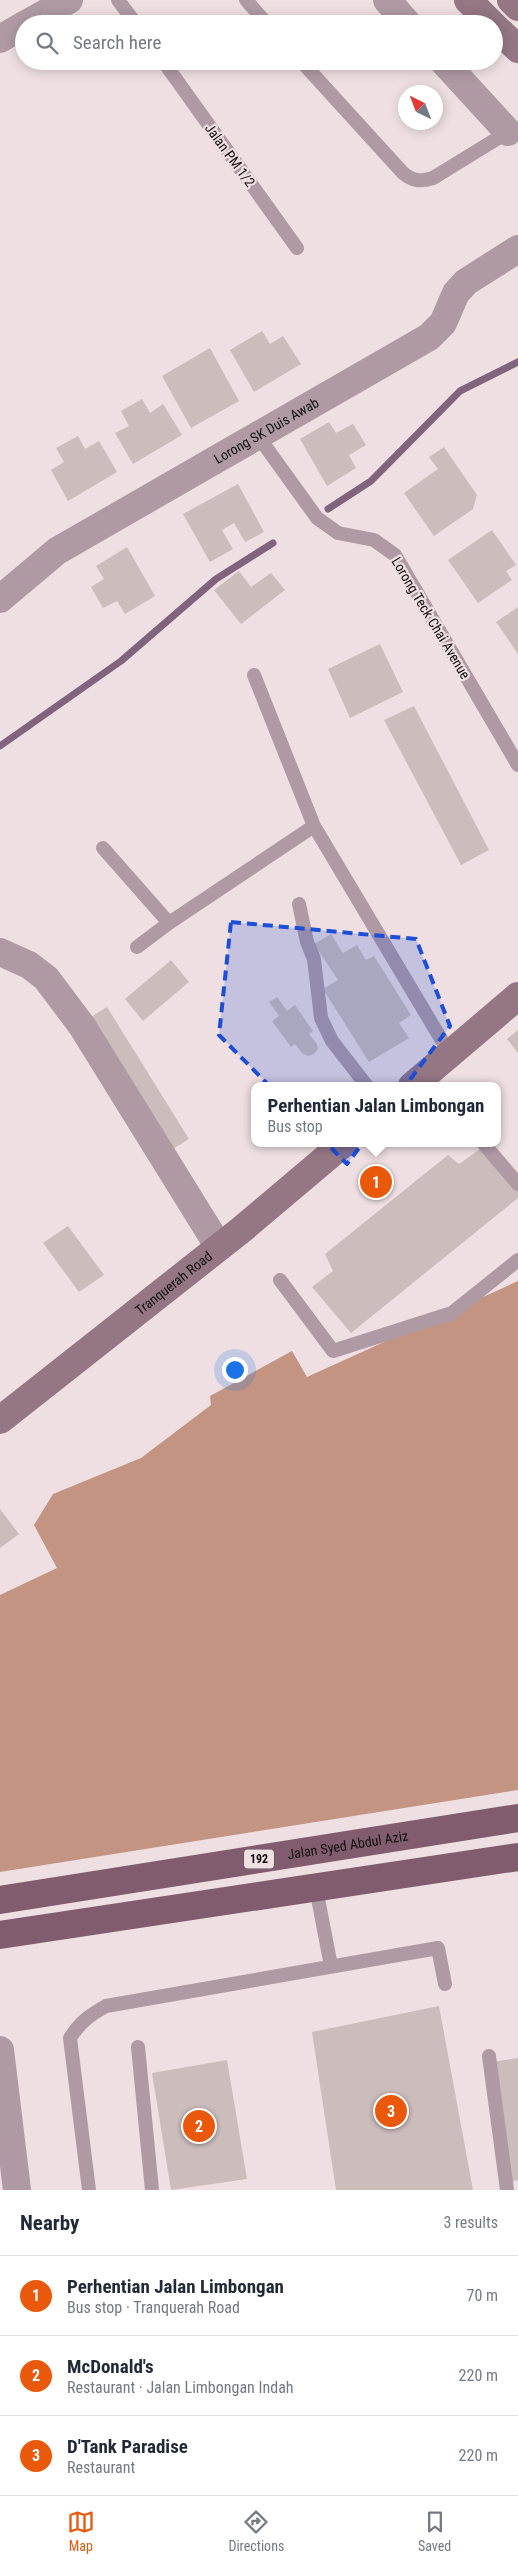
<!DOCTYPE html>
<meta charset="utf-8">
<style>
:root{--surface:#fff;--page:#f6f6f7;--text:#1f2937;--muted:#747a83;--line:#e0e1e3;--accent:#ea580c}
body{margin:0;font-family:"Roboto Condensed",sans-serif;background:var(--page);color:var(--text)}
.compass{position:absolute;left:398px;top:85px;width:45px;height:45px;border-radius:50%;background:var(--surface);box-shadow:0 2px 12px #0003;rotate:318deg}
.you{position:absolute;left:234px;top:1369px;width:18px;height:18px;margin:-12px;border:4px solid #fff;border-radius:50%;background:#1a73e8;box-shadow:0 0 0 8px #1a73e833}
.badge{display:grid;place-items:center;width:32px;height:32px;border-radius:50%;background:var(--accent);color:#fff;font-size:16px;font-weight:700}
.pin{position:absolute;translate:-50% -50%;border:2px solid #fff;box-shadow:0 1px 5px #0006}
.popup{position:absolute;left:251px;top:1082px;width:250px;height:65px;box-sizing:border-box;display:grid;place-content:center;border-radius:10px;background:var(--surface);filter:drop-shadow(0 1px 4px #0005);font-size:16px;white-space:nowrap;color:var(--muted)}
.popup b{font-size:19px;color:var(--text)}
.popup::after{content:'';position:absolute;left:50%;top:100%;margin-left:-10px;border:10px solid transparent;border-top-color:var(--surface)}
.list{margin:0;padding:0;list-style:none}
h2{display:flex;justify-content:space-between;align-items:center;height:65px;margin:0;padding:0 20px;font-size:21px}
h2 small{font-size:16px;font-weight:400;color:var(--muted)}
.list li{display:grid;grid-template-columns:32px 1fr auto;gap:15px;align-items:center;box-sizing:border-box;height:80px;padding:0 20px;border-top:1px solid var(--line)}
.list b{display:block;font-size:19px;white-space:nowrap}
.list p{margin:0;font-size:16px;white-space:nowrap;color:var(--muted)}
.list em{font-size:16px;font-style:normal;color:var(--muted)}
.icon{flex:none;width:28px;height:28px;fill:none;stroke:currentColor;stroke-width:2;stroke-linecap:round;stroke-linejoin:round}
.map{position:relative;flex:none;width:518px;height:2190px;overflow:hidden}
.search{position:absolute;background:var(--surface);box-shadow:0 2px 12px #0003;left:15px;right:15px;top:15px;height:55px;display:flex;align-items:center;gap:12px;box-sizing:border-box;padding:0 18px;border-radius:28px;color:var(--muted);font-size:19px}
.sheet{height:305px;background:var(--surface)}
nav{display:flex;justify-content:space-around;align-items:center;box-sizing:border-box;height:70px;border-top:1px solid var(--line);background:var(--surface);font-size:14px;color:var(--muted)}
nav a{display:grid;justify-items:center;gap:2px}
nav .on{color:var(--accent)}
.map>svg:first-child{display:block}
</style>
<div class="map">
<svg width="518" height="2190" viewBox="0 0 518 2190">
<rect width="100%" height="100%" fill="#efdfe2"/>
<!-- forest -->
<path fill="#c49482" d="M518 1281V1790L0 1872V1595L57 1568 34 1525 53 1494 141 1458 211 1405 210 1396 292 1351 307 1377Z"/>
<g fill="none" stroke-linecap="round" stroke-linejoin="round">
<!-- stream -->
<path stroke="#80647d" stroke-width="7" d="M328 509 371 481 460 391 518 362
M0 746 121 661 216 579 273 543"/>
</g>
<!-- building -->
<path fill="#ccbcbb" d="M262 331 270 344 283 336 301 364 254 392 230 350Z
M210 348 239 401 191 428 162 376Z
M142 399 150 413 163 404 182 435 133 464 115 433 129 426 121 411Z
M329 422 336 433 353 424 366 445 349 455 356 468 327 486 300 439Z
M78 436 85 449 99 441 117 472 68 501 51 470 64 462 56 448Z
M444 447 477 495 473 509 434 536 404 493 438 469 429 457Z
M238 484 264 532 245 542 234 523 222 530 233 549 210 562 183 514Z
M492 530 516 565 506 571 512 580 478 603 448 560Z
M127 547 155 596 125 614 117 601 103 608 91 587 104 579 96 566Z
M239 571 251 587 271 573 285 590 241 624 214 590Z
M518 607V654L496 622Z
M380 644 403 692 350 718 328 669Z
M414 706 489 850 461 865 384 720Z
M331 934 343 953 357 945 366 960 374 956 411 1015 399 1023 409 1038 369 1062 323 989 338 980 314 944Z
M171 960 189 982 143 1021 125 999Z
M277 997 287 1011 295 1005 313 1031 309 1034 317 1044 318 1049 314 1054 308 1056 303 1054 295 1044 291 1047 272 1021 279 1016 269 1002Z
M107 1007 189 1139 168 1152 86 1020Z
M518 1030V1053L507 1039Z
M483 1147 518 1190V1198L351 1333 312 1287 333 1271 325 1254 448 1155 459 1164Z
M68 1226 104 1275 79 1292 43 1243Z
M0 1509 19 1534 0 1548Z
M439 2006 473 2190H336L312 2032Z
M518 2058V2180L508 2182 493 2062Z
M227 2060 247 2179 171 2190 152 2073Z"/>
<g fill="none" stroke-linecap="round" stroke-linejoin="round">
<!-- lane -->
<path stroke="#af9aa4" stroke-width="14" d="M118 0 136 24
M246 0 267 24
M163 61 297 248
M301 61 403 173C413 181 420 182 433 178L508 132
M258 436 317 518 338 533 374 540 395 555 518 765
M254 675 314 826 450 1054
M103 848 169 923
M299 904 307 942 314 959 321 1018 332 1041 367 1086
M137 947 169 923 314 826
M483 1143 518 1184
M280 1280 333 1351 452 1313 518 1260
M316 1888 331 1966
M138 2047 152 2190
M489 2056 507 2190
M89 2190 70 2038C80 2022 90 2015 106 2006L438 1948 445 1984"/>
<!-- street -->
<g stroke="#af9aa4" stroke-width="28">
<path d="M387 0 408 24"/>
<path d="M26 24 69 0"/>
<path d="M0 39 24 25"/>
<path d="M443 61 508 132"/>
<path id="s1" d="M0 599 57 551 429 337 443 323 456 293 466 282 518 249"/>
<path d="M0 952 29 965 46 978 82 1026 219 1247"/>
<path d="M0 2050 17 2190"/>
</g>
<!-- secondary -->
<g stroke="#947685" stroke-width="28">
<path d="M468 0 492 24"/>
<path d="M511 0 518 7"/>
<path d="M494 26 518 49"/>
<path d="M412 1086 518 996"/>
<path id="s2" d="M0 1420 241 1230 344 1143"/>
</g>
<!-- primary -->
<g stroke="#815c6f" stroke-width="28">
<path id="s3" d="M0 1900 518 1818"/>
<path d="M0 1935 518 1857"/>
</g>
</g>
<!-- marked area -->
<path fill="#1d4ed8" fill-opacity="0.2" stroke="#1d4ed8" stroke-width="4" stroke-dasharray="10 6" stroke-linejoin="round" d="M231 922 416 939 450 1026 347 1164 219 1035Z"/>
<g text-anchor="middle" dominant-baseline="central" stroke-width="4.5" stroke-linejoin="round" paint-order="stroke">
<!-- shield labels -->
<rect fill="#efdfe2" stroke="#544c4e" stroke-width="1" x="244" y="1849.5" width="30" height="19" rx="4"/>
<g font-size="12" font-weight="bold" fill="#120d0e">
<text x="259" y="1859">192</text>
</g>
<!-- street labels -->
<g font-size="14" fill="#120d0e" stroke="#efdfe2">
<text transform="translate(230 155) rotate(54)">Jalan PM 1/2</text>
<text stroke="none"><textPath href="#s1" startOffset="316">Lorong SK Duis Awab</textPath></text>
<text transform="translate(431 618) rotate(59)">Lorong Teck Chai Avenue</text>
<text stroke="none"><textPath href="#s2" startOffset="221">Tranquerah Road</textPath></text>
<text stroke="none"><textPath href="#s3" startOffset="352">Jalan Syed Abdul Aziz</textPath></text>
</g>
</g>
</svg>
<svg class="compass" viewBox="-18 -18 36 36"><path d="M0-13l5 13h-10z" fill="#e53935"/><path d="M0 13l5-13h-10z" fill="#747a83"/></svg>
<div class="you"></div>
<div class="pin badge" style="left:376px;top:1182px">1</div>
<div class="popup"><b>Perhentian Jalan Limbongan</b>Bus stop</div>
<div class="pin badge" style="left:199px;top:2126px">2</div>
<div class="pin badge" style="left:391px;top:2111px">3</div>
<div class="search"><svg class="icon" aria-label="search" viewBox="0 0 24 24"><circle cx="10" cy="10" r="6"/><path d="M15 15l6 6"/></svg>Search here</div>
</div>
<section class="sheet">
<h2>Nearby<small>3 results</small></h2>
<ul class="list">
<li><span class="badge">1</span><div><b>Perhentian Jalan Limbongan</b><p>Bus stop · Tranquerah Road</p></div><em>70 m</em></li>
<li><span class="badge">2</span><div><b>McDonald's</b><p>Restaurant · Jalan Limbongan Indah</p></div><em>220 m</em></li>
<li><span class="badge">3</span><div><b>D'Tank Paradise</b><p>Restaurant</p></div><em>220 m</em></li>
</ul>
</section>
<nav>
<a class="on"><svg class="icon" aria-label="map" viewBox="0 0 24 24"><path d="M3 6l6-2 6 2 6-2v14l-6 2-6-2-6 2zM9 4v14M15 6v14"/></svg>Map</a>
<a><svg class="icon" aria-label="directions" viewBox="0 0 24 24"><path d="M12 3l9 9-9 9-9-9zM9 14v-3h6M13 9l2 2-2 2"/></svg>Directions</a>
<a><svg class="icon" aria-label="saved" viewBox="0 0 24 24"><path d="M7 4h10v16l-5-4-5 4z"/></svg>Saved</a>
</nav>
